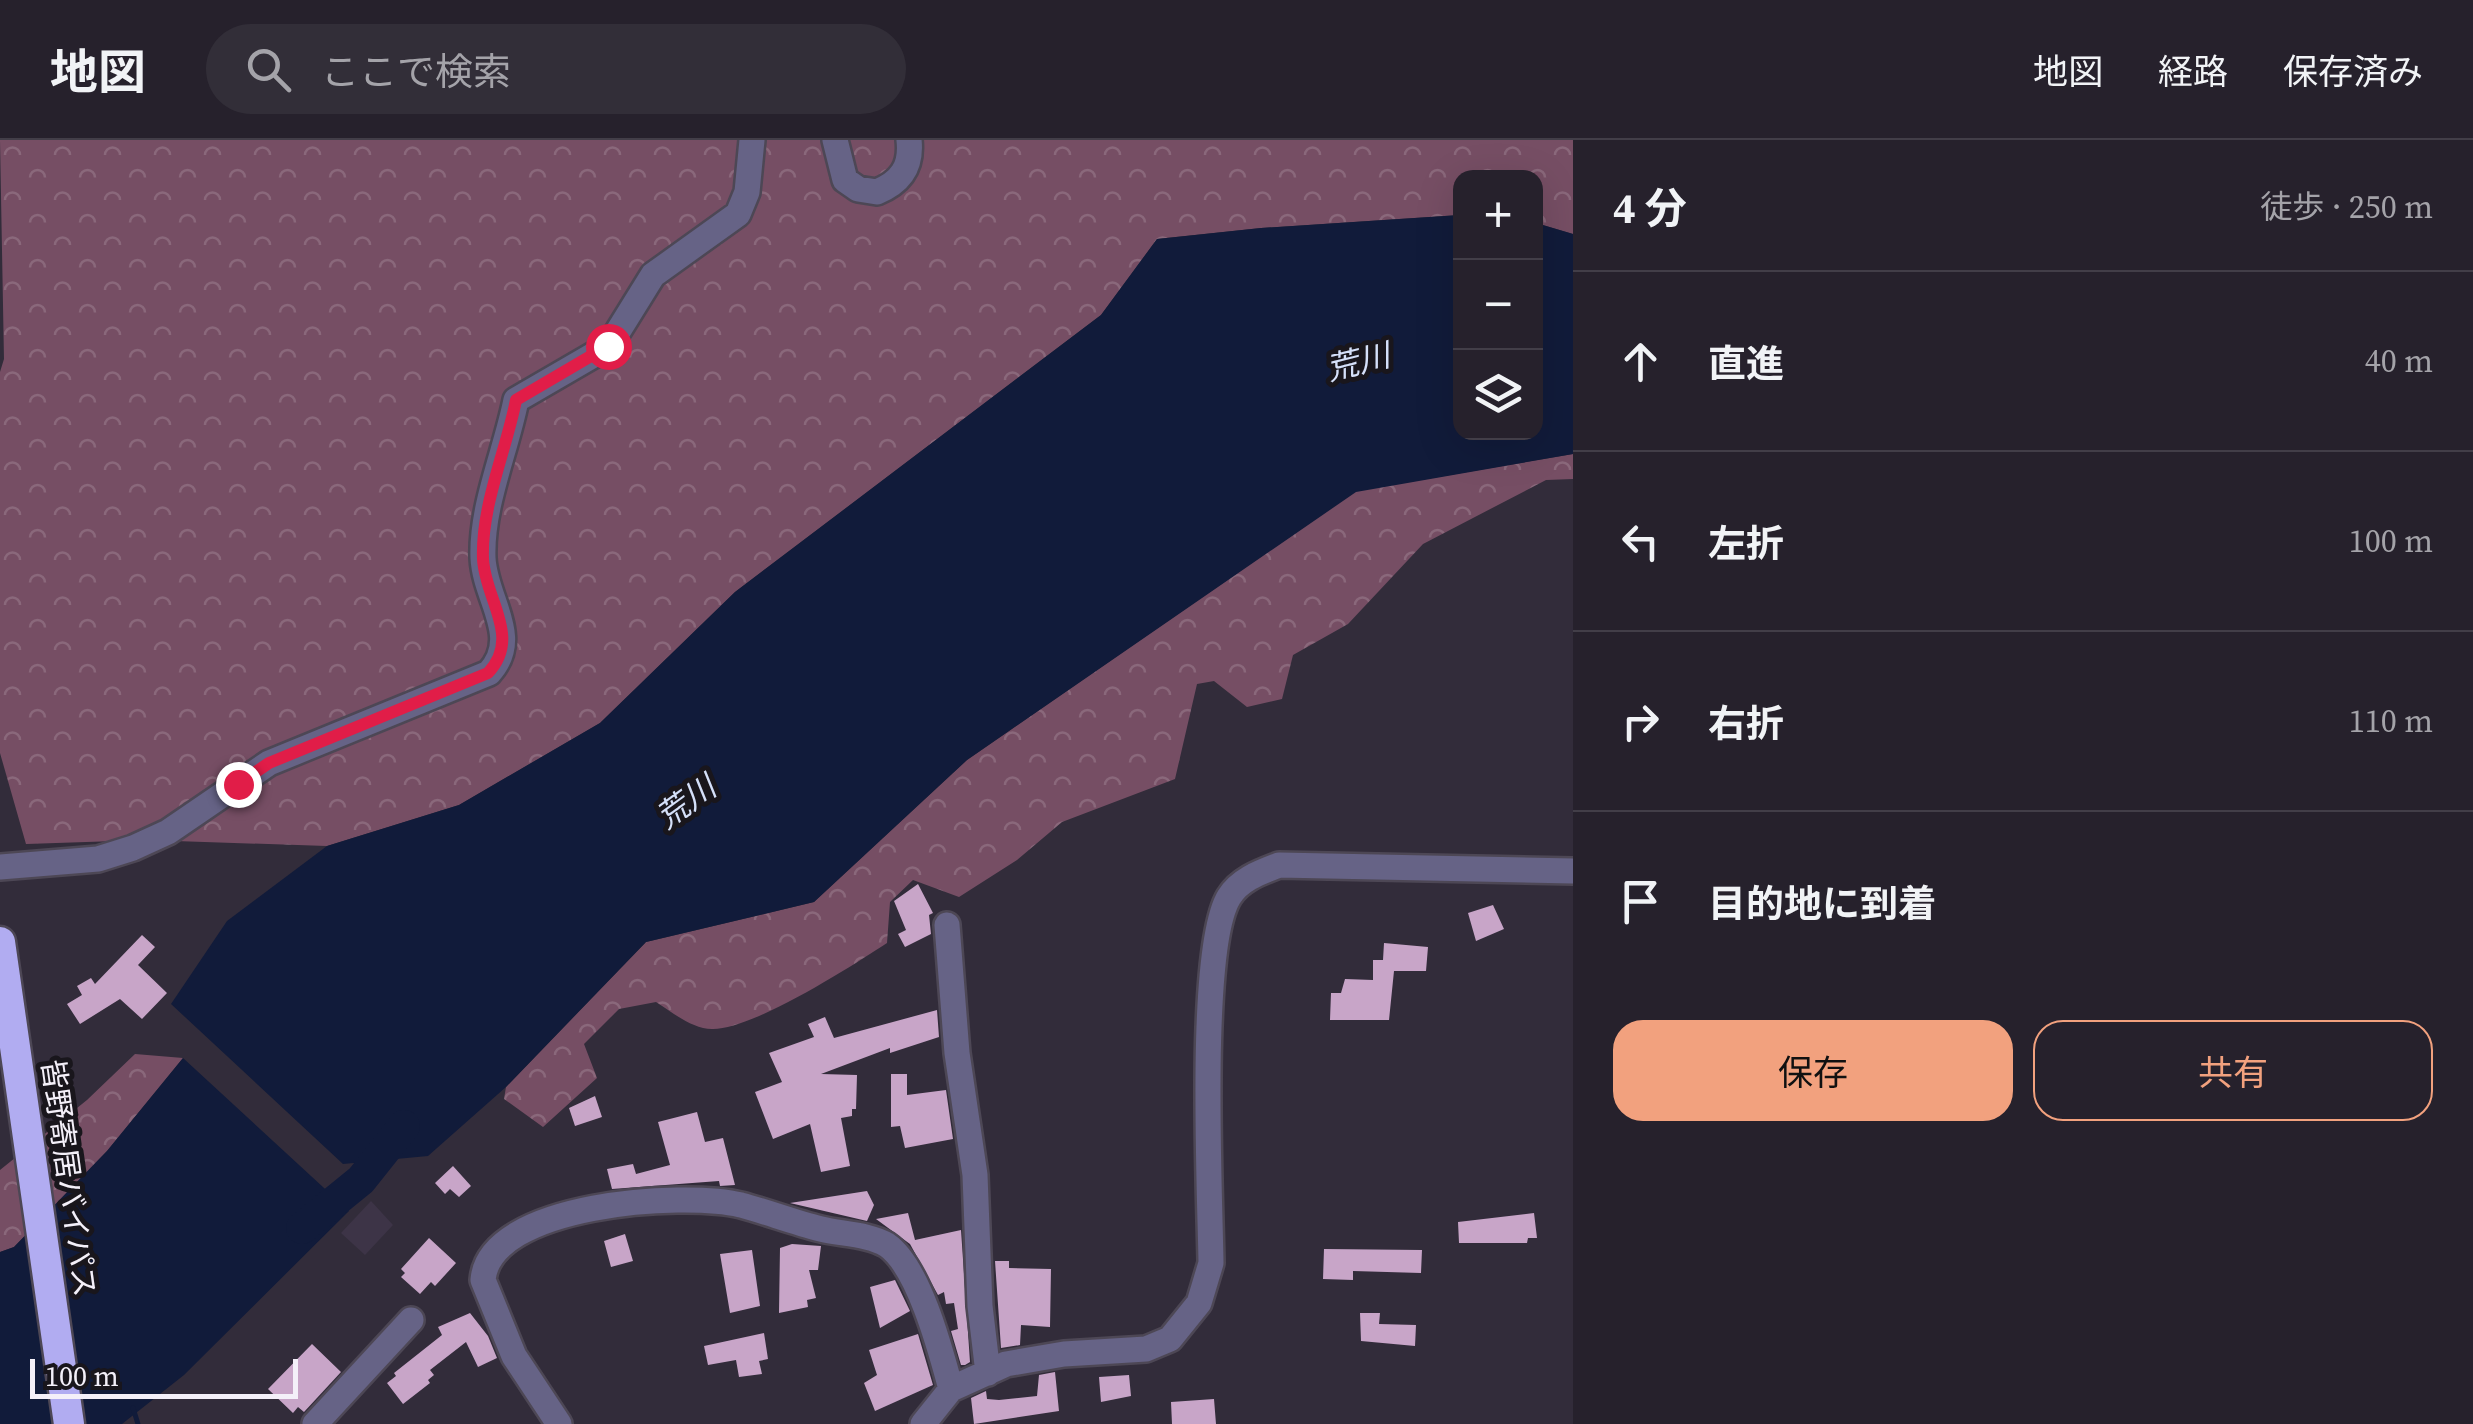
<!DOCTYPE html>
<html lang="ja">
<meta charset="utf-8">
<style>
:root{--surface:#26212c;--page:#322e38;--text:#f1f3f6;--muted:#a4a3a9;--line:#423e48;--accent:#f2a17e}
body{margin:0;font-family:"Source Serif 4","Noto Sans JP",serif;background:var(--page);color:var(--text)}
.controls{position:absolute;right:30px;top:30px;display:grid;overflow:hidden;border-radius:20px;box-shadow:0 10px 40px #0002}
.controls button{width:90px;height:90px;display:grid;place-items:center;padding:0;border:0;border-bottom:2px solid var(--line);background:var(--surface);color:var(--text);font:50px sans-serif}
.scale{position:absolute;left:30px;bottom:25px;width:268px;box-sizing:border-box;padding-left:10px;border:5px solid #f4f0f9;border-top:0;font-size:28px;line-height:35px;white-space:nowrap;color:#f4f0f9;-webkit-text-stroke:8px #19161c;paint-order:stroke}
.stop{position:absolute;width:30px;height:30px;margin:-22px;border:8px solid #e11d48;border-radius:50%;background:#fff}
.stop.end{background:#e11d48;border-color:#fff;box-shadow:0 2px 10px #0008}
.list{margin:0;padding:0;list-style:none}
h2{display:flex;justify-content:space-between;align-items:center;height:130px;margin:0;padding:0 40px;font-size:42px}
h2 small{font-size:32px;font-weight:400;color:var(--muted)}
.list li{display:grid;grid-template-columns:65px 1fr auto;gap:30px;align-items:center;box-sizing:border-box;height:180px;padding:0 40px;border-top:2px solid var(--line)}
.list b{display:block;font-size:38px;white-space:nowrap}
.list em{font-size:32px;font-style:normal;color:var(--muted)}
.actions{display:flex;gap:20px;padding:30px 40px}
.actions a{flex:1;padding:22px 0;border:2px solid var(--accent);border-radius:30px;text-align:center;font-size:35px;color:var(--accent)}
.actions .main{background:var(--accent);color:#111}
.icon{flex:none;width:55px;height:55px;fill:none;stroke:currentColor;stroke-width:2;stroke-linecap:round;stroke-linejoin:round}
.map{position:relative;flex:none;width:1573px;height:1284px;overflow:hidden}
header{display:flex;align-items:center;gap:60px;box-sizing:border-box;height:140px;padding:0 50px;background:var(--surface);border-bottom:2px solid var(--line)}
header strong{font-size:48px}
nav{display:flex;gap:55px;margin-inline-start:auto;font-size:35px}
.search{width:700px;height:90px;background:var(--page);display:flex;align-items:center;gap:25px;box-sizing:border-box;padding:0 35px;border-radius:55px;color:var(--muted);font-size:38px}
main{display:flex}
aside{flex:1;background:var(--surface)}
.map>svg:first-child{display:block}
</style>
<header>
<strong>地図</strong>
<div class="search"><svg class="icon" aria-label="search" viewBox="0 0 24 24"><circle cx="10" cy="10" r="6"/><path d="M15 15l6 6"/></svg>ここで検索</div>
<nav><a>地図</a><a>経路</a><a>保存済み</a></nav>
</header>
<main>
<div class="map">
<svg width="1573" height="1284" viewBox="0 0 1573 1284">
<defs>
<pattern id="forest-crowns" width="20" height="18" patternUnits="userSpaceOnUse" patternTransform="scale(2.5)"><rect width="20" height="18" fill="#764e64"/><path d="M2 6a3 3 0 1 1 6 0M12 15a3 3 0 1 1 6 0" fill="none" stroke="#8a687b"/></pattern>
</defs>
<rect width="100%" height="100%" fill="#322c3a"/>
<!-- built -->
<path fill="#3d3447" d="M371 1061 393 1085 365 1115 341 1093Z"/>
<!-- forest -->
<path fill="url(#forest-crowns)" d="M0 0H1573V94L1536 83V38H1460V75L1261 88 1157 99 1101 175 735 452 600 583 459 665 327 706 146 700 26 704 0 613V232L4 219Z
M1573 314V339L1546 340 1423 404 1348 484 1293 515 1282 559 1247 567 1214 541 1197 544 1175 639 1062 682 1017 720 959 757 913 740 890 762 887 803C852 826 752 890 712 889 692 889 672 872 656 862L619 869 584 904 597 938 543 987 504 959 506 947 646 802 814 762 967 620 1356 351Z
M135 914 183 918 107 1011 14 1107 0 1112V1030L87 960Z"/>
<!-- water -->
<path fill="#111b3a" d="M1460 75V292H1536V83L1573 94V314L1356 352 967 620 814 762 646 802 506 947 428 1016 343 1024 171 864 227 781 327 706 459 665 600 583 735 452 1101 175 1157 99 1261 88Z
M183 918 349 1071 184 1235 122 1284H0V1112L14 1107 107 1011Z"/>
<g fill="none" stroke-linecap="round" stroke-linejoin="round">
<!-- stream -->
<path stroke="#111b3a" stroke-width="5" d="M133 1268 138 1284"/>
<!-- river -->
<path stroke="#111b3a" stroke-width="32" d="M302 1088 361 1040 404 986"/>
</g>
<!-- building -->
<path fill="#c8a5c8" d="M918 744 933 773 929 775 931 794 905 807 898 794 906 790 894 761Z
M1493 765 1504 789 1476 801 1468 773Z
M142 795 155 807 138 825 167 853 142 879 120 859 80 884 67 864 82 855 77 846 91 838 95 844Z
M1384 803 1428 807 1426 831H1394L1389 880H1330L1331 853H1341L1345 839 1373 840V820H1383Z
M937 870 939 897 890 913V908L821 934 857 935 856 969H852V976L841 978 850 1026 821 1032 810 984 773 999 755 952 782 942 769 913 814 897 808 884 825 877 834 898Z
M891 934H907V955L946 950 953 999 905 1008 900 986 891 987Z
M595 956 602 977 575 986 569 968Z
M697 972 705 1002 723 998 735 1045 720 1046 719 1041 612 1049 607 1029 633 1024 636 1034 670 1025 658 982Z
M453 1026 471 1046 459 1057 450 1049 445 1054 435 1043Z
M867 1051 874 1065 867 1081 790 1063Z
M908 1073 915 1100 961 1090 970 1222 965 1225H961L951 1191 958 1189 954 1163 946 1164 944 1152 938 1155 910 1104 876 1079Z
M1534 1073 1537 1098H1528L1527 1103H1459L1458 1082Z
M625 1094 633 1121 611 1127 604 1101Z
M429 1098 456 1123 435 1146 431 1142 420 1154 401 1137 405 1133 401 1129Z
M792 1104 821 1106 818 1130H809L816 1158 807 1160 808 1167 779 1173 780 1108Z
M1324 1109 1422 1110 1421 1133 1353 1131V1140L1323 1139Z
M752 1110 760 1166 730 1173 720 1114Z
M995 1121H1009V1128L1051 1129 1050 1187 1021 1185 1020 1205 1001 1208Z
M895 1140 910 1171 880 1188 870 1147Z
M470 1173 488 1196 497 1218 478 1227 466 1202 430 1230 434 1235 428 1240 430 1243 403 1264 387 1243 396 1236 394 1233 442 1195 438 1187Z
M1360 1173H1380L1379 1184 1416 1185 1415 1206 1361 1201Z
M764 1193 768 1219 759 1221 762 1234 739 1237 736 1220 708 1225 704 1206Z
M918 1194 933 1245 875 1271 864 1243 877 1235 869 1210Z
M312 1204 341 1232 304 1272 298 1267 293 1273 268 1249Z
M1055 1232 1059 1271 974 1284 971 1258 986 1251 987 1259 999 1260 1037 1256 1039 1235Z
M1129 1235 1131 1256 1101 1262 1099 1237Z
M1214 1259 1216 1284H1172L1171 1262Z"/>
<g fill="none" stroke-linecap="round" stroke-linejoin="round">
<defs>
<path id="minor" d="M835 0 845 40 858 49 877 52C901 42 912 27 909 0
M0 727 98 719 133 708 168 692 269 623 489 533C522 497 485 460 483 418 481 366 506 311 516 260L609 206 653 135 738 74 747 52 752 0
M947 785 957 913 975 1035 980 1166 988 1233
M315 1284 411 1180
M559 1284 514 1216 483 1140C489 1063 684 1051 741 1065 767 1072 793 1082 821 1089 841 1094 869 1094 887 1105 919 1127 941 1212 951 1249
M923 1284 951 1249 1006 1224 1064 1214 1146 1209 1170 1199 1199 1163 1211 1123C1210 1052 1198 808 1229 757 1240 739 1261 732 1279 725L1573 731"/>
<path id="highway" d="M0 802 69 1284"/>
</defs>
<!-- minor casing -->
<use href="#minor" stroke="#4d4755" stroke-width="30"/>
<!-- highway casing -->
<use href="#highway" stroke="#4d4755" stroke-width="35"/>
<!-- minor -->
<use href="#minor" stroke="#666386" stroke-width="25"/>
<!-- highway -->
<use href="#highway" stroke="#b1acf1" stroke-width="30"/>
</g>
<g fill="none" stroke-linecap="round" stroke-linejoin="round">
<!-- route -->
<path stroke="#e11d48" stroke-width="12" d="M238 644 269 623 488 533C522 497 485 460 483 419 481 366 506 311 516 260L608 206"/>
</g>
<g text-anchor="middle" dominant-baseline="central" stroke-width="10" stroke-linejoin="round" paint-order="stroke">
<!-- street labels -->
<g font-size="30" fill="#f4f0f9" stroke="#19161c">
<text transform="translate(69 1038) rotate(82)">皆野寄居バイパス</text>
</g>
<!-- water labels -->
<g font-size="32" font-style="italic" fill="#d5e0f9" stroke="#19161c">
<text transform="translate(1358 222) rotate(-14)">荒川</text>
<text transform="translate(686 662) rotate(-36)">荒川</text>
</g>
</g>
</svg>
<div class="controls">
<button>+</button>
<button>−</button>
<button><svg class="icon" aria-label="layers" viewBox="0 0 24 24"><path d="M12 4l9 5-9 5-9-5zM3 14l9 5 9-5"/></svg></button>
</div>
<div class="scale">100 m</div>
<div class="stop" style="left:608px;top:206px"></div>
<div class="stop end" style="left:238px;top:644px"></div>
</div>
<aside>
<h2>4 分<small>徒歩 · 250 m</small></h2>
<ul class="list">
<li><svg class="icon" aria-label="ahead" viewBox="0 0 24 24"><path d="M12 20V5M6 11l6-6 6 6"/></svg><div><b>直進</b></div><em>40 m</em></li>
<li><svg class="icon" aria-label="left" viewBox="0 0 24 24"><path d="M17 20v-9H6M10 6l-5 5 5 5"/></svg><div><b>左折</b></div><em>100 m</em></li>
<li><svg class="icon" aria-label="right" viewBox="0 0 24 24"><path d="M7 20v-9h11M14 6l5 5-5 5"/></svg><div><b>右折</b></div><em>110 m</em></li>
<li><svg class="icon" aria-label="arrive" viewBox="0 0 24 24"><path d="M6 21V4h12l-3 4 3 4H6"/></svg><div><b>目的地に到着</b></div></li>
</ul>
<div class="actions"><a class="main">保存</a><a>共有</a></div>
</aside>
</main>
